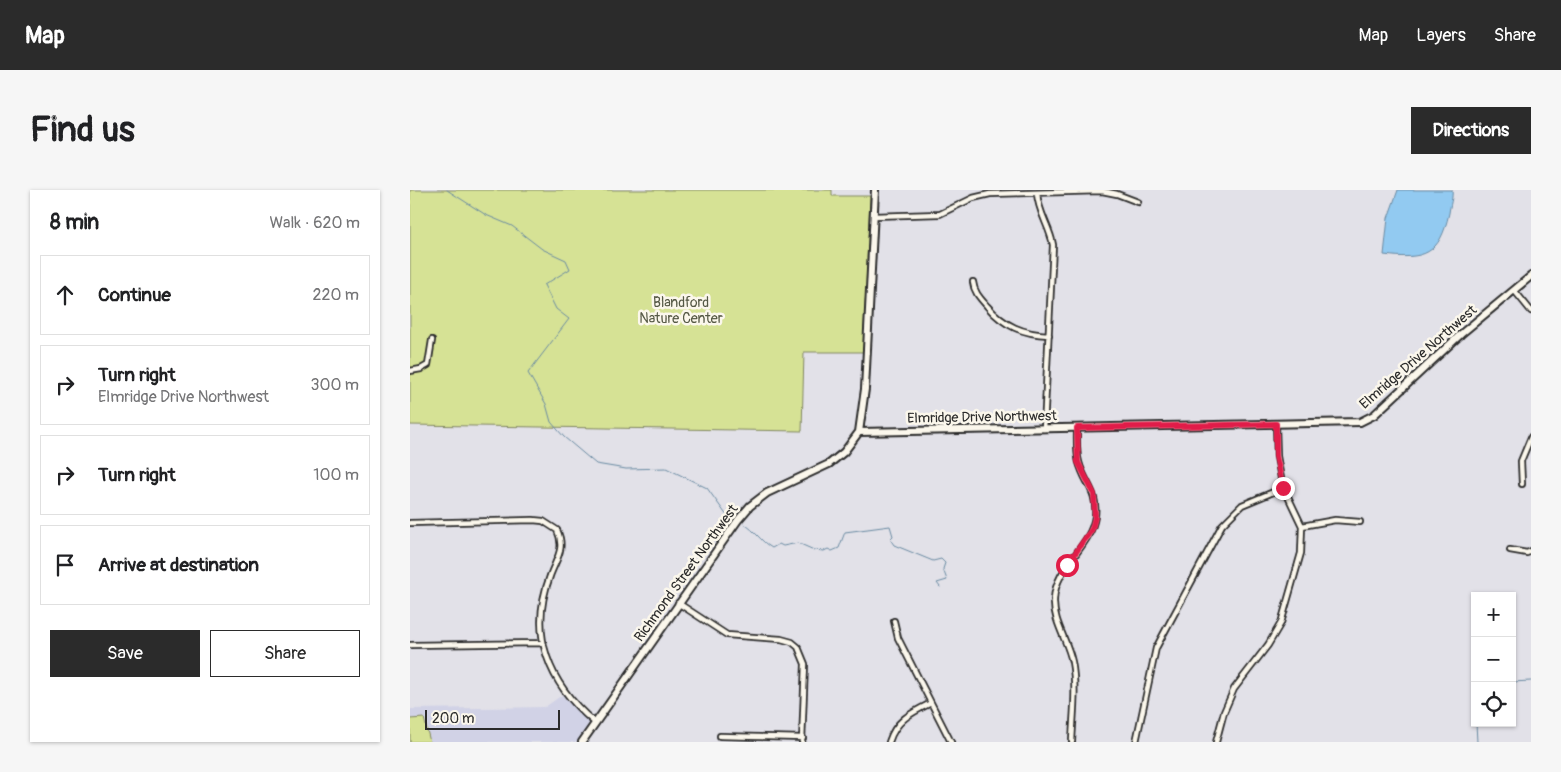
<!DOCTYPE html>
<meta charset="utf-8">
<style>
:root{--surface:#fff;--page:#f6f6f6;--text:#202124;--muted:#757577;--line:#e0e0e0;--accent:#2b2b2b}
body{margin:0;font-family:Pangolin,sans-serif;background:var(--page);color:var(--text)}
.controls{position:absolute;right:15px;bottom:15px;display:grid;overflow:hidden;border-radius:0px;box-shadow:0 1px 4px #0004}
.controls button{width:45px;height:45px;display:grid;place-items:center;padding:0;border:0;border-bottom:1px solid var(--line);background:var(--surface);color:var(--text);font:25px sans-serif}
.scale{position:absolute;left:15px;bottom:12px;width:135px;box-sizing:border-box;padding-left:5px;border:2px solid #2b2b2b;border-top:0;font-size:14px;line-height:18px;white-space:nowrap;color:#2b2b2b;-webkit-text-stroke:4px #fbf7ec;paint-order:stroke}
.stop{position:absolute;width:15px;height:15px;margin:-11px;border:4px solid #e11d48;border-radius:50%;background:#fff}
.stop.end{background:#e11d48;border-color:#fff;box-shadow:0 1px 5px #0008}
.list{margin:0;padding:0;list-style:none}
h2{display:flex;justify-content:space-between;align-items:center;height:65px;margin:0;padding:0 20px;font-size:21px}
h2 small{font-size:16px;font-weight:400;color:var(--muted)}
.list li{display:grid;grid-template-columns:32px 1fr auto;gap:15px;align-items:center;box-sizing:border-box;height:80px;margin:0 10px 10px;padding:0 10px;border:1px solid var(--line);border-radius:0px}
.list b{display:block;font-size:19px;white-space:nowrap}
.list p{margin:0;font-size:16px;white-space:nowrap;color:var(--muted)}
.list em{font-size:16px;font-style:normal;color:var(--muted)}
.actions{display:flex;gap:10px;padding:15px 20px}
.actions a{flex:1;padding:11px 0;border:1px solid var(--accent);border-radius:0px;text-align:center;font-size:18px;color:var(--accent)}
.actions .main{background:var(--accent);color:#fff}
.icon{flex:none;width:28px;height:28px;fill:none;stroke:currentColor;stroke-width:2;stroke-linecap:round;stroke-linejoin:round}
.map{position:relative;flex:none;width:1121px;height:552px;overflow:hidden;border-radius:0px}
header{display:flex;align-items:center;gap:30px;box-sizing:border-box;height:70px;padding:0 25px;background:var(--accent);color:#fff}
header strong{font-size:24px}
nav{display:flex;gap:28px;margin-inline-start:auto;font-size:18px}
.intro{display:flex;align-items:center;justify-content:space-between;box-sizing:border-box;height:120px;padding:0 30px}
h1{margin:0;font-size:35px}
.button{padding:12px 22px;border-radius:0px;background:var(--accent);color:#fff;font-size:18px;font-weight:700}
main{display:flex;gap:30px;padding:0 30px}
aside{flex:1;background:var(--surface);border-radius:0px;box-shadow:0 1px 4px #0004}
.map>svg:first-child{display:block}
</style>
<header>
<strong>Map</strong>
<nav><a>Map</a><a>Layers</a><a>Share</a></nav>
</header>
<div class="intro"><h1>Find us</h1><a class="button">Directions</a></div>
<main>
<aside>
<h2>8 min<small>Walk · 620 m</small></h2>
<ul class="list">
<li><svg class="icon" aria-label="ahead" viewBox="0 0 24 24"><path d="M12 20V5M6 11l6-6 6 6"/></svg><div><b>Continue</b></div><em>220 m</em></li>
<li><svg class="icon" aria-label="right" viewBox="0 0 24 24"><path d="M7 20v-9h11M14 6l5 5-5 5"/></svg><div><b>Turn right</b><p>Elmridge Drive Northwest</p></div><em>300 m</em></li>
<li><svg class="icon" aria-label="right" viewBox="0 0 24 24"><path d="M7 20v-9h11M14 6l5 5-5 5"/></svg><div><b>Turn right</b></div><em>100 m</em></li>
<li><svg class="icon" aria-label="arrive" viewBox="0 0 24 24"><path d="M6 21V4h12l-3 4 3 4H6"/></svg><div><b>Arrive at destination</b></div></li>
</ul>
<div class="actions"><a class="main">Save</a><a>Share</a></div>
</aside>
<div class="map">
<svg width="1121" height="552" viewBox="0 0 1121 552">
<rect width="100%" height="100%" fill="#e2e1e8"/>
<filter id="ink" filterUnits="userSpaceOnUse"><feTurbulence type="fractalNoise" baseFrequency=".02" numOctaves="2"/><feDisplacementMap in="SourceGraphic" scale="10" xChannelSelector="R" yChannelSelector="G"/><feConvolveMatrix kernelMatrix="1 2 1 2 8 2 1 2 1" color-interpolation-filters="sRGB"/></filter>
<g filter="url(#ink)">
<!-- built -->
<path fill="#d1d2e6" d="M155 503 184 532 172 552H0V519L135 517Z"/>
<!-- green -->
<path fill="#d6e295" stroke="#808660" d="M0 0H422V6H460L453 162H394L392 241 0 235Z
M14 528 20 552H0V529Z"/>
<!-- water -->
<path fill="#92caf1" stroke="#698aa2" d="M988 0H1042C1043 8 1040 15 1039 23 1030 65 1014 70 974 65L978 28Z"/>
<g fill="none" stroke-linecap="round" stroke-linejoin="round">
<!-- stream -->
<path stroke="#698aa2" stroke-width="1" d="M37 0 76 25 102 36 132 59 156 70 160 79 134 95 146 119 159 129 118 183 136 214 141 232 154 247 186 274 216 279 256 278 297 298 320 330
M334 334C346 341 350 351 362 358L369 354 373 356 388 353 404 360 414 361 418 359 422 361 429 358 435 342 480 336 483 346 480 349 484 355 523 371 531 369 535 373 533 379 537 390 527 393 530 397
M1102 492 1121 491
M1066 533 1067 552"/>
<defs>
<path id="street" d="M627 3C628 22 640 37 643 55L634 239
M463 26 530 24 563 8 580 4 692 1 707 4 728 12
M563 92C564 102 570 108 577 116 594 136 613 144 639 145
M1104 100 1121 121
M0 181 11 179 18 175 22 150
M1112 294 1111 271 1121 247
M0 333 123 330 133 331 147 340C156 359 146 369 140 386 118 444 139 494 184 532
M892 336 925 330 950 332
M1100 360 1117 363 1121 361
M268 413 317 445 371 449 382 452 388 457 395 474 392 552
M484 431 488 448 541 552
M0 455 133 453
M310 546 393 548
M479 552C486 530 501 523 521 513
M662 552C663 526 667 498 662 472 658 451 643 432 644 410 645 376 681 358 685 326 688 301 674 293 669 272 666 262 667 249 667 238
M726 552 746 458 812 335 832 315 873 298
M806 552 814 522 824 499 858 455 871 433 891 363 892 336 872 294 867 266 866 234"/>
<path id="secondary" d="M449 242 950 232 964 225 1051 144 1121 86
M172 552 328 330 340 316 357 303 419 274 434 262 449 242 455 199 465 0"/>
</defs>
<!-- street casing -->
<use href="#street" stroke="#2b2b2b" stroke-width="8"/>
<!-- secondary casing -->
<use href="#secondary" stroke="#2b2b2b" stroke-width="10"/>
<!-- street -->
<use href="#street" stroke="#fbf7ec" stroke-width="4.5"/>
<!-- secondary -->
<use href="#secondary" stroke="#fbf7ec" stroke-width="6"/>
</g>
</g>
<g fill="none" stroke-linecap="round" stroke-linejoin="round" filter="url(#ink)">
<!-- route -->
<path stroke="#e11d48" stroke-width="6" d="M657 375 682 339 685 327 684 304 668 272 667 238 866 234V266L873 298"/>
</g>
<g text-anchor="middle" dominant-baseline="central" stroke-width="5" stroke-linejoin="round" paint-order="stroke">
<!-- park labels -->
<g font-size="14" fill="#565946" stroke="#fbf7ec">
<text x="271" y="112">Blandford<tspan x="271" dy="16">Nature Center</tspan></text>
</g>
<!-- street labels -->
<g font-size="14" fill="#2b2b2b" stroke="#fbf7ec">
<text transform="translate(1008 167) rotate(-41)">Elmridge Drive Northwest</text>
<text transform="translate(572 227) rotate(-1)">Elmridge Drive Northwest</text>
<text transform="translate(276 383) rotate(-54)">Richmond Street Northwest</text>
</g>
</g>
</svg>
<div class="controls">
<button>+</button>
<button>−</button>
<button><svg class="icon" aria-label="locate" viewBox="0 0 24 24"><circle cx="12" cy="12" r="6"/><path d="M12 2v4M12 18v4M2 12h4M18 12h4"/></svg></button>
</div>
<div class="scale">200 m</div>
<div class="stop" style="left:657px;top:375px"></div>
<div class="stop end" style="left:873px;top:298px"></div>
</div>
</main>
